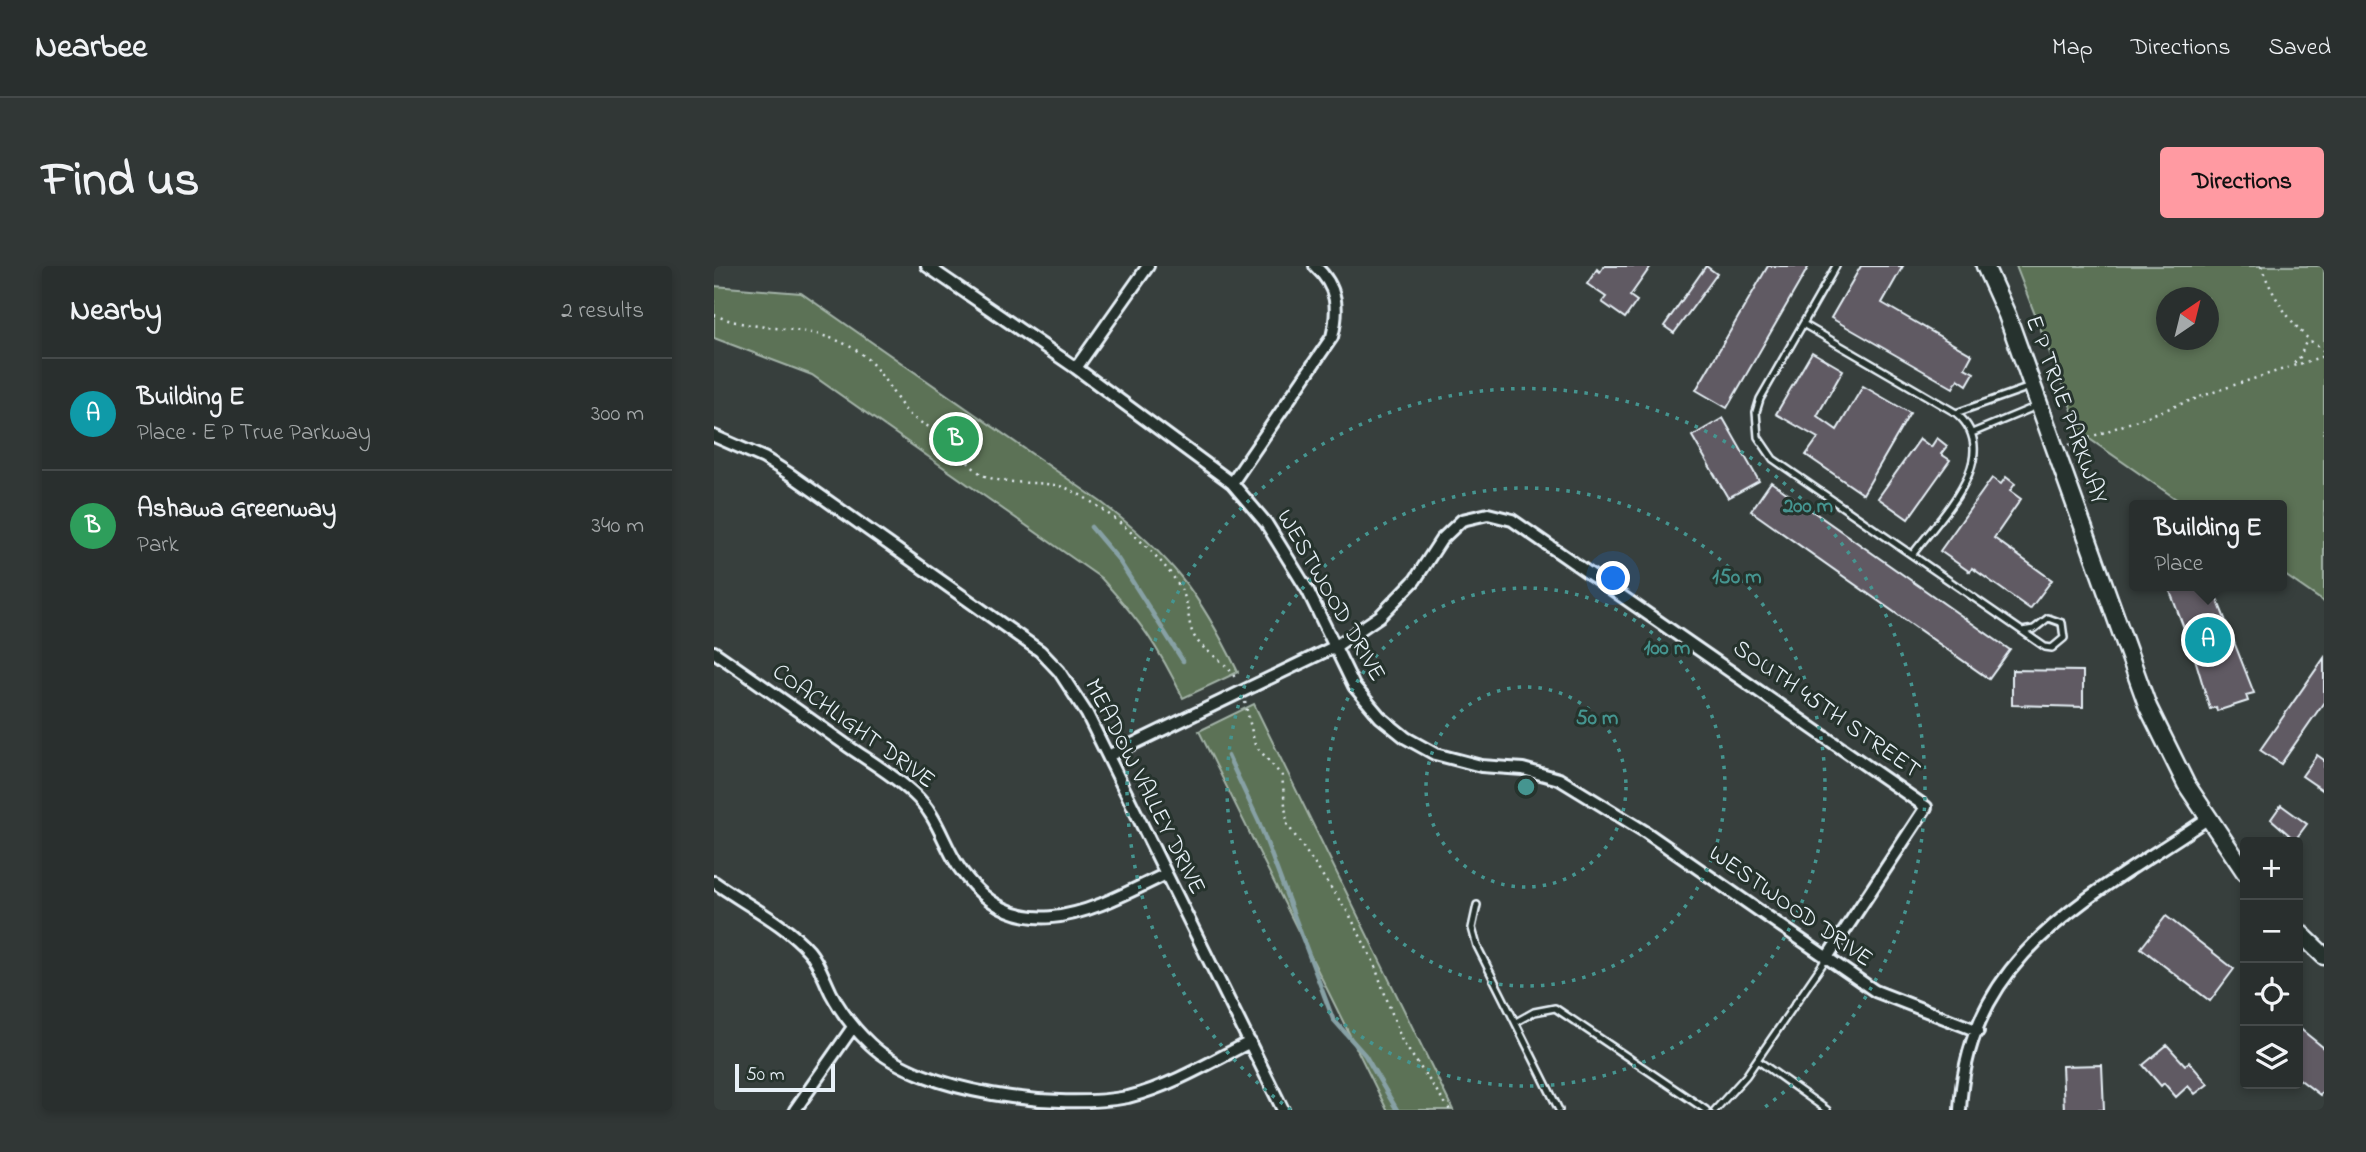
<!DOCTYPE html>
<meta charset="utf-8">
<style>
:root{--surface:#292f2e;--page:#313736;--text:#f1f3f6;--muted:#a5a9aa;--line:#454a4a;--accent:#ff9aa2}
body{margin:0;font-family:"Indie Flower",sans-serif;background:var(--page);color:var(--text)}
.controls{position:absolute;right:21px;bottom:21px;display:grid;overflow:hidden;border-radius:7px;box-shadow:0 4px 10px #0003}
.controls button{width:63px;height:63px;display:grid;place-items:center;padding:0;border:0;border-bottom:2px solid var(--line);background:var(--surface);color:var(--text);font:35px sans-serif}
.compass{position:absolute;left:1442px;top:21px;width:63px;height:63px;border-radius:50%;background:var(--surface);box-shadow:0 4px 10px #0003;rotate:35deg}
.scale{position:absolute;left:21px;bottom:18px;width:100px;box-sizing:border-box;padding-left:7px;border:4px solid #e8f1f8;border-top:0;font-size:19px;line-height:24px;white-space:nowrap;color:#e8f1f8;-webkit-text-stroke:5px #26332d;paint-order:stroke}
.you{position:absolute;left:900px;top:313px;width:24px;height:24px;margin:-18px;border:5px solid #fff;border-radius:50%;background:#1a73e8;box-shadow:0 0 0 10px #1a73e833}
.badge{display:grid;place-items:center;width:46px;height:46px;border-radius:50%;background:var(--accent);color:#fff;font-size:23px;font-weight:700}
.pin{position:absolute;translate:-50% -50%;border:4px solid #fff;box-shadow:0 2px 7px #0006}
.popup{position:absolute;left:1415px;top:234px;width:158px;height:91px;box-sizing:border-box;display:grid;place-content:center;border-radius:7px;background:var(--surface);filter:drop-shadow(0 2px 5px #0005);font-size:23px;white-space:nowrap;color:var(--muted)}
.popup b{font-size:26px;color:var(--text)}
.popup::after{content:'';position:absolute;left:50%;top:100%;margin-left:-14px;border:14px solid transparent;border-top-color:var(--surface)}
.list{margin:0;padding:0;list-style:none}
h2{display:flex;justify-content:space-between;align-items:center;height:91px;margin:0;padding:0 28px;font-size:30px}
h2 small{font-size:23px;font-weight:400;color:var(--muted)}
.list li{display:grid;grid-template-columns:46px 1fr auto;gap:21px;align-items:center;box-sizing:border-box;height:112px;padding:0 28px;border-top:2px solid var(--line)}
.list b{display:block;font-size:26px;white-space:nowrap}
.list p{margin:0;font-size:23px;white-space:nowrap;color:var(--muted)}
.list em{font-size:23px;font-style:normal;color:var(--muted)}
.icon{flex:none;width:38px;height:38px;fill:none;stroke:currentColor;stroke-width:2;stroke-linecap:round;stroke-linejoin:round}
.map{position:relative;flex:none;width:1610px;height:844px;overflow:hidden;border-radius:7px}
header{display:flex;align-items:center;gap:42px;box-sizing:border-box;height:98px;padding:0 35px;background:var(--surface);border-bottom:2px solid var(--line)}
header strong{font-size:33px}
nav{display:flex;gap:38px;margin-inline-start:auto;font-size:24px}
.intro{display:flex;align-items:center;justify-content:space-between;box-sizing:border-box;height:168px;padding:0 42px}
h1{margin:0;font-size:49px}
.button{padding:18px 32px;border-radius:7px;background:var(--accent);color:#111;font-size:24px;font-weight:700}
main{display:flex;gap:42px;padding:0 42px}
aside{flex:1;background:var(--surface);border-radius:7px;box-shadow:0 4px 10px #0003}
.map>svg:first-child{display:block}
</style>
<header>
<strong>Nearbee</strong>
<nav><a>Map</a><a>Directions</a><a>Saved</a></nav>
</header>
<div class="intro"><h1>Find us</h1><a class="button">Directions</a></div>
<main>
<aside>
<h2>Nearby<small>2 results</small></h2>
<ul class="list">
<li><span class="badge" style="background:#0f9aa8">A</span><div><b>Building E</b><p>Place · E P True Parkway</p></div><em>300 m</em></li>
<li><span class="badge" style="background:#2e9e5b">B</span><div><b>Ashawa Greenway</b><p>Park</p></div><em>340 m</em></li>
</ul>
</aside>
<div class="map">
<svg width="1610" height="844" viewBox="0 0 1610 844">
<rect width="100%" height="100%" fill="#373f3d"/>
<filter id="ink" filterUnits="userSpaceOnUse"><feTurbulence type="fractalNoise" baseFrequency=".0143" numOctaves="2"/><feDisplacementMap in="SourceGraphic" scale="14" xChannelSelector="R" yChannelSelector="G"/><feConvolveMatrix kernelMatrix="1 2 1 2 8 2 1 2 1" color-interpolation-filters="sRGB"/></filter>
<g filter="url(#ink)">
<!-- green -->
<path fill="#5c7256" stroke="#a2b2a7" stroke-width="2" fill-rule="evenodd" d="M1302 0H1610V336L1568 307V239H1471L1367 167ZM1452 32H1494V74H1452Z
M0 20 87 27 387 236C457 290 485 326 524 406L469 432C444 380 426 355 387 312L98 109 0 72Z
M540 438 739 844H673L485 465Z"/>
<g fill="none" stroke-linecap="round" stroke-linejoin="round">
<!-- stream -->
<path stroke="#87a1a5" stroke-width="4.5" d="M377 261 404 293 469 395
M514 490 545 556 619 753 651 789 683 844"/>
</g>
<!-- building -->
<path fill="#605a63" stroke="#e8f1f8" stroke-width="2" d="M890 0H937L916 30 923 35 911 52 888 36 892 31 873 18 883 3 886 6Z
M992 0 1003 8 960 67 950 60Z
M1054 0H1095L1013 142 982 124Z
M1147 0H1189L1168 37 1258 89 1251 102 1260 107 1253 119 1244 113 1239 122 1117 52Z
M1098 86 1129 104 1103 150 1123 164 1149 120 1196 147 1149 228 1092 189 1104 172 1062 148Z
M1009 152 1045 215 1014 232 978 170Z
M1223 172 1233 180 1227 188 1236 194 1194 253 1164 232 1206 173 1217 181Z
M1292 211 1301 218 1296 225 1307 233 1280 272 1338 314 1316 343 1258 302 1256 306 1226 285 1278 212 1287 218Z
M1057 216 1296 384 1275 413 1037 245Z
M1454 320H1498L1540 427 1532 429 1534 435 1503 445 1502 441 1496 443 1479 386Z
M1610 392V436L1567 498 1546 484Z
M1298 404 1369 405V441L1298 439Z
M1603 489 1610 494V525L1588 510Z
M1567 539 1593 558 1581 574 1557 553Z
M1452 650 1520 703 1496 735 1427 682Z
M1584 761 1610 782V823L1606 829 1584 812Z
M1453 779 1471 799 1475 796 1494 818 1481 828 1474 820 1462 831 1450 817 1447 820 1429 799Z
M1388 799 1390 844H1350L1348 800Z"/>
<g fill="none" stroke-linecap="round" stroke-linejoin="round">
<defs>
<path id="service" d="M1122 0 1046 133 1042 146 1044 171 1059 193 1308 365
M1089 58 1242 147C1292 189 1226 251 1198 289
M1242 147 1316 121
M1258 167 1323 140
M1334 352 1348 357 1350 372 1338 382 1331 381 1308 365 1320 363Z
M763 639 758 662 763 680 845 844
M802 756 820 746 841 742 992 844
M1043 794 1113 844
M1001 844 1032 810 1112 693"/>
<path id="minor" d="M213 0 362 102 518 217 552 257 594 325 640 420 666 451 692 472 721 488 767 500 809 503 845 513 930 565 1161 725 1264 765
M362 102 434 0
M0 170 50 192 77 209 326 385 345 405 373 448 569 844
M518 217 618 71C625 43 624 21 601 0
M0 386C45 417 90 449 135 481 157 496 181 510 200 528 223 549 228 575 244 600 304 688 378 644 452 608
M394 490 622 380 666 350 701 314 727 274 748 254 774 248 798 254 1212 541 1112 693
M0 616C28 636 73 659 95 685 105 697 110 713 117 727 127 746 140 763 156 778 208 828 345 844 414 831 457 820 497 796 536 776
M81 844 139 761
M1246 844C1254 685 1379 631 1493 553"/>
<path id="secondary" d="M1271 0 1293 49 1434 441 1472 518 1531 606
M1584 665 1610 690"/>
</defs>
<!-- service casing -->
<use href="#service" stroke="#e8f1f8" stroke-width="10"/>
<!-- minor casing -->
<use href="#minor" stroke="#e8f1f8" stroke-width="16"/>
<!-- secondary casing -->
<use href="#secondary" stroke="#e8f1f8" stroke-width="21"/>
<!-- path -->
<path stroke="#e8f1f8" stroke-width="2.5" stroke-dasharray="2 5" stroke-linecap="butt" d="M1547 0C1559 32 1581 66 1610 85
M0 49C49 69 95 55 142 84 165 99 176 125 192 145 204 158 219 161 232 171 244 183 254 200 269 209 293 221 326 213 352 222 387 236 459 297 471 332 476 346 473 360 482 373 493 389 513 394 522 414
M1580 97 1586 91 1593 73
M1355 179 1508 123 1610 90
M531 436 541 479 568 510 573 558 635 648 659 695 688 775 736 844"/>
<!-- service -->
<use href="#service" stroke="#26332d" stroke-width="5"/>
<!-- minor -->
<use href="#minor" stroke="#26332d" stroke-width="10"/>
<!-- secondary -->
<use href="#secondary" stroke="#26332d" stroke-width="16"/>
</g>
</g>
<!-- distance rings -->
<g fill="none" stroke="#459590" stroke-width="3.5" stroke-dasharray="3.5 7">
<circle cx="812" cy="521" r="100"/>
<circle cx="812" cy="521" r="199"/>
<circle cx="812" cy="521" r="299"/>
<path d="M577 844A399 399 0 1 1 1047 844"/>
</g>
<g text-anchor="middle" dominant-baseline="central" stroke-width="6" stroke-linejoin="round" paint-order="stroke">
<!-- street labels -->
<g font-size="24" fill="#e8f1f8" stroke="#26332d">
<text transform="translate(1351 144) rotate(70)">E P TRUE PARKWAY</text>
<text transform="translate(616 330) rotate(60)">WESTWOOD DRIVE</text>
<text transform="translate(1112 444) rotate(35)">SOUTH 45TH STREET</text>
<text transform="translate(139 461) rotate(36)">COACHLIGHT DRIVE</text>
<text transform="translate(430 521) rotate(63)">MEADOW VALLEY DRIVE</text>
<text transform="translate(1076 641) rotate(35)">WESTWOOD DRIVE</text>
</g>
</g>
<circle cx="812" cy="521" r="10" fill="#459590" stroke="#26332d" stroke-width="3.5"/>
<g font-size="21" text-anchor="middle" font-weight="bold" fill="#459590" stroke="#26332d" stroke-width="6" stroke-linejoin="round" paint-order="stroke">
<text x="1094" y="246">200 m</text>
<text x="1023" y="317">150 m</text>
<text x="953" y="388">100 m</text>
<text x="883" y="458">50 m</text>
</g>
</svg>
<div class="controls">
<button>+</button>
<button>−</button>
<button><svg class="icon" aria-label="locate" viewBox="0 0 24 24"><circle cx="12" cy="12" r="6"/><path d="M12 2v4M12 18v4M2 12h4M18 12h4"/></svg></button>
<button><svg class="icon" aria-label="layers" viewBox="0 0 24 24"><path d="M12 4l9 5-9 5-9-5zM3 14l9 5 9-5"/></svg></button>
</div>
<svg class="compass" viewBox="-18 -18 36 36"><path d="M0-13l5 13h-10z" fill="#e53935"/><path d="M0 13l5-13h-10z" fill="#a5a9aa"/></svg>
<div class="scale">50 m</div>
<div class="you"></div>
<div class="pin badge" style="left:1494px;top:374px;background:#0f9aa8">A</div>
<div class="popup"><b>Building E</b>Place</div>
<div class="pin badge" style="left:242px;top:173px;background:#2e9e5b">B</div>
</div>
</main>
